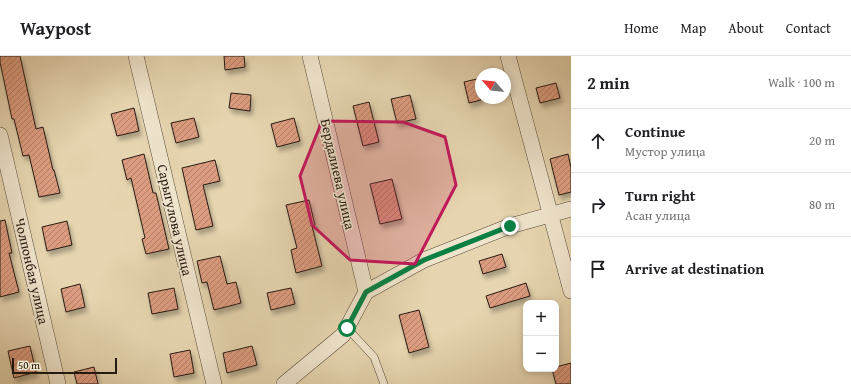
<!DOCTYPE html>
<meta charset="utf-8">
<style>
:root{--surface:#fff;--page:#f6f6f6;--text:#202124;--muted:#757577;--line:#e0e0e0}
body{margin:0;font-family:"Gentium Book Plus",serif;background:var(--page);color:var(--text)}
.controls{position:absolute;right:12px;bottom:12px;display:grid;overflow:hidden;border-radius:8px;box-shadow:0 2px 6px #0003}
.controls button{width:36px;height:36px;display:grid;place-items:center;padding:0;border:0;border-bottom:1px solid var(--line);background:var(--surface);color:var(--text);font:20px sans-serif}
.compass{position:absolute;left:475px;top:12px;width:36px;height:36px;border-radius:50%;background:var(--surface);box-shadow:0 2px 6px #0003;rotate:298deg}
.scale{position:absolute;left:12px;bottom:10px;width:105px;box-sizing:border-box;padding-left:4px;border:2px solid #271a11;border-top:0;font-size:11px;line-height:14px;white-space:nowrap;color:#271a11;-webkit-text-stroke:3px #efe4cc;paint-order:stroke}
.stop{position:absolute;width:12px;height:12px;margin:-9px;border:3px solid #0b8043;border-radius:50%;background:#fff}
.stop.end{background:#0b8043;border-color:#fff;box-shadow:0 1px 4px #0008}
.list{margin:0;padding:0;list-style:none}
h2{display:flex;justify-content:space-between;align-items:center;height:52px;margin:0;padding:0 16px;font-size:17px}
h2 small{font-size:13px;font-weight:400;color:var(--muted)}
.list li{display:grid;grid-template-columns:26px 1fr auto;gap:12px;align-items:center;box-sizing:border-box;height:64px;padding:0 16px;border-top:1px solid var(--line)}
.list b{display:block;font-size:15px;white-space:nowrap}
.list p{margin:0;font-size:13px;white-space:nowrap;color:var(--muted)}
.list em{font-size:13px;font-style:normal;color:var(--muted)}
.icon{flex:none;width:22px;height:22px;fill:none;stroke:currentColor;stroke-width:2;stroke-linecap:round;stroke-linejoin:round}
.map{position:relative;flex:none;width:571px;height:328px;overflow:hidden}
header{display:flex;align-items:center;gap:24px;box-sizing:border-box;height:56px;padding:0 20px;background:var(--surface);border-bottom:1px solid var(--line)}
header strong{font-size:19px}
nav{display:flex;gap:22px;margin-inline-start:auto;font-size:14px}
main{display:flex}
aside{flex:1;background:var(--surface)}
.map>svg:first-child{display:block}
</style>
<header>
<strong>Waypost</strong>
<nav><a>Home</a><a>Map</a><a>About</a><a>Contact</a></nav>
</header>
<main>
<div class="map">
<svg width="571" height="328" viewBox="0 0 571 328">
<defs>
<pattern id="building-hatch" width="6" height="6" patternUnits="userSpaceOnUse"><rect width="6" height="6" fill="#dc9c7f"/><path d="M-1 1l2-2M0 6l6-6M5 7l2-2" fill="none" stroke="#b27e67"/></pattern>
<filter id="shadow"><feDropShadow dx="2.5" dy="4.5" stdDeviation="2" flood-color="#0004"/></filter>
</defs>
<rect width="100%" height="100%" fill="#e6d5b0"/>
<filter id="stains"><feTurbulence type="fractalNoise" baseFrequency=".005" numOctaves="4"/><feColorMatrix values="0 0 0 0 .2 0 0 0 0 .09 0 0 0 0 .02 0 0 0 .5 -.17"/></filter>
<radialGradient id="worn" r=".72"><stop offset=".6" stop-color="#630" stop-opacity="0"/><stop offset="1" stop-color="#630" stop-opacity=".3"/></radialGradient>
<!-- building -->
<path fill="url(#building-hatch)" stroke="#271a11" filter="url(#shadow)" d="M0 0H20L36 73 43 71 53 114H54L60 137 39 141 29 99 23 100 14 63H12L0 6Z
M224 0H244L245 11 225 14Z
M481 22V44L469 47 464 26Z
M556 27 560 42 540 47 536 32Z
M231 37 251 39 250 55 229 52Z
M410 39 416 63 397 67 391 43Z
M369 46 379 86 363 90 353 50Z
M134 52 139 75 117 80 111 58Z
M194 62 199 81 176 87 171 67Z
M294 62 300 85 277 91 271 68Z
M144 98 153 137H156L169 193 146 198 142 183 145 182 131 122 127 124 122 104Z
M568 98 571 112V136L559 139 550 103Z
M215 104 220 125 203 129 213 170 196 174 182 112Z
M392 123 402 163 380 168 370 128Z
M309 144 315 169 312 170 322 210 296 217 291 194 297 192 286 149Z
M5 164 12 197H9L19 236 0 241V165Z
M67 165 72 189 47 195 42 171Z
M502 198 506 211 483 218 479 205Z
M220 200 227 228 236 226 241 247 214 254 207 226 202 227 197 205Z
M526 227 530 240 490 252 486 240Z
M80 228 85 251 66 256 61 233Z
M174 232 178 253 152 258 148 237Z
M291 232 295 248 271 254 267 237Z
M419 254 429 291 409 297 399 259Z
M30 290 36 316 14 322 8 295Z
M252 290 257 309 227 317 223 297Z
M190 294 194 317 174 321 170 298Z
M571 307V328H556L552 313H556V311Z
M94 311 98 328H77L74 316Z"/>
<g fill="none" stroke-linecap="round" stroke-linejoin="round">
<defs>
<path id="lane" d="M347 272 374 301 384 328"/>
<path id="street" d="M136 0 214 328
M310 0 366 236
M508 0 571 235
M0 79 58 328
M366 236 424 204 510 170 571 153
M284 328 343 279 366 236"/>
</defs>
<!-- lane casing -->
<use href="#lane" stroke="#574939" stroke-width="8"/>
<!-- street casing -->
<use href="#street" stroke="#574939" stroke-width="16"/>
<!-- lane -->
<use href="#lane" stroke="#efe4cc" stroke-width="7"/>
<!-- street -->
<use href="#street" stroke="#efe4cc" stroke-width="15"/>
</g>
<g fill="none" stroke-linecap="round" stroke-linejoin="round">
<!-- route -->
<path stroke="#0b8043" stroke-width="5" d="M347 272 366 236 424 204 510 170"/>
</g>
<!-- marked area -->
<path fill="#c2185b" fill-opacity="0.2" stroke="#c2185b" stroke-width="3" stroke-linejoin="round" d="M322 65 403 66 445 81 456 129 415 208 350 204 312 169 300 120Z"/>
<g text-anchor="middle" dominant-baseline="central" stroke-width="3" stroke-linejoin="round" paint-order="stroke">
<!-- street labels -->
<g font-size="14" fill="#271a11" stroke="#efe4cc">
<text transform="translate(338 118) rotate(77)">Бердалиева улица</text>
<text transform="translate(175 164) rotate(77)">Сарыгулова улица</text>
<text transform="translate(32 215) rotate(77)">Чолпонбая улица</text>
</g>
</g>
<rect width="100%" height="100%" filter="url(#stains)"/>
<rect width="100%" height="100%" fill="url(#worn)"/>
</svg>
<div class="controls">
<button>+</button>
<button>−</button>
</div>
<svg class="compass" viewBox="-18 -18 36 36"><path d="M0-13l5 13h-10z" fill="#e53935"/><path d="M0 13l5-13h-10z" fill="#757577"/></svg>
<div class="scale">50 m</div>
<div class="stop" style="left:347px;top:272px"></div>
<div class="stop end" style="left:510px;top:170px"></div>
</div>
<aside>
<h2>2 min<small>Walk · 100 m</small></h2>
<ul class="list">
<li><svg class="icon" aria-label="ahead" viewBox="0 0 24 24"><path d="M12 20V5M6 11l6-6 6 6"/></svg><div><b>Continue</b><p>Мустор улица</p></div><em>20 m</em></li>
<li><svg class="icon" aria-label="right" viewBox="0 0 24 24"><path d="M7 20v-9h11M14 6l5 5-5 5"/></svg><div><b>Turn right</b><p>Асан улица</p></div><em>80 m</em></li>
<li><svg class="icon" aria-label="arrive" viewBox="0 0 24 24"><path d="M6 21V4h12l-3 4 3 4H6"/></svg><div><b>Arrive at destination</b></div></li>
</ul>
</aside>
</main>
